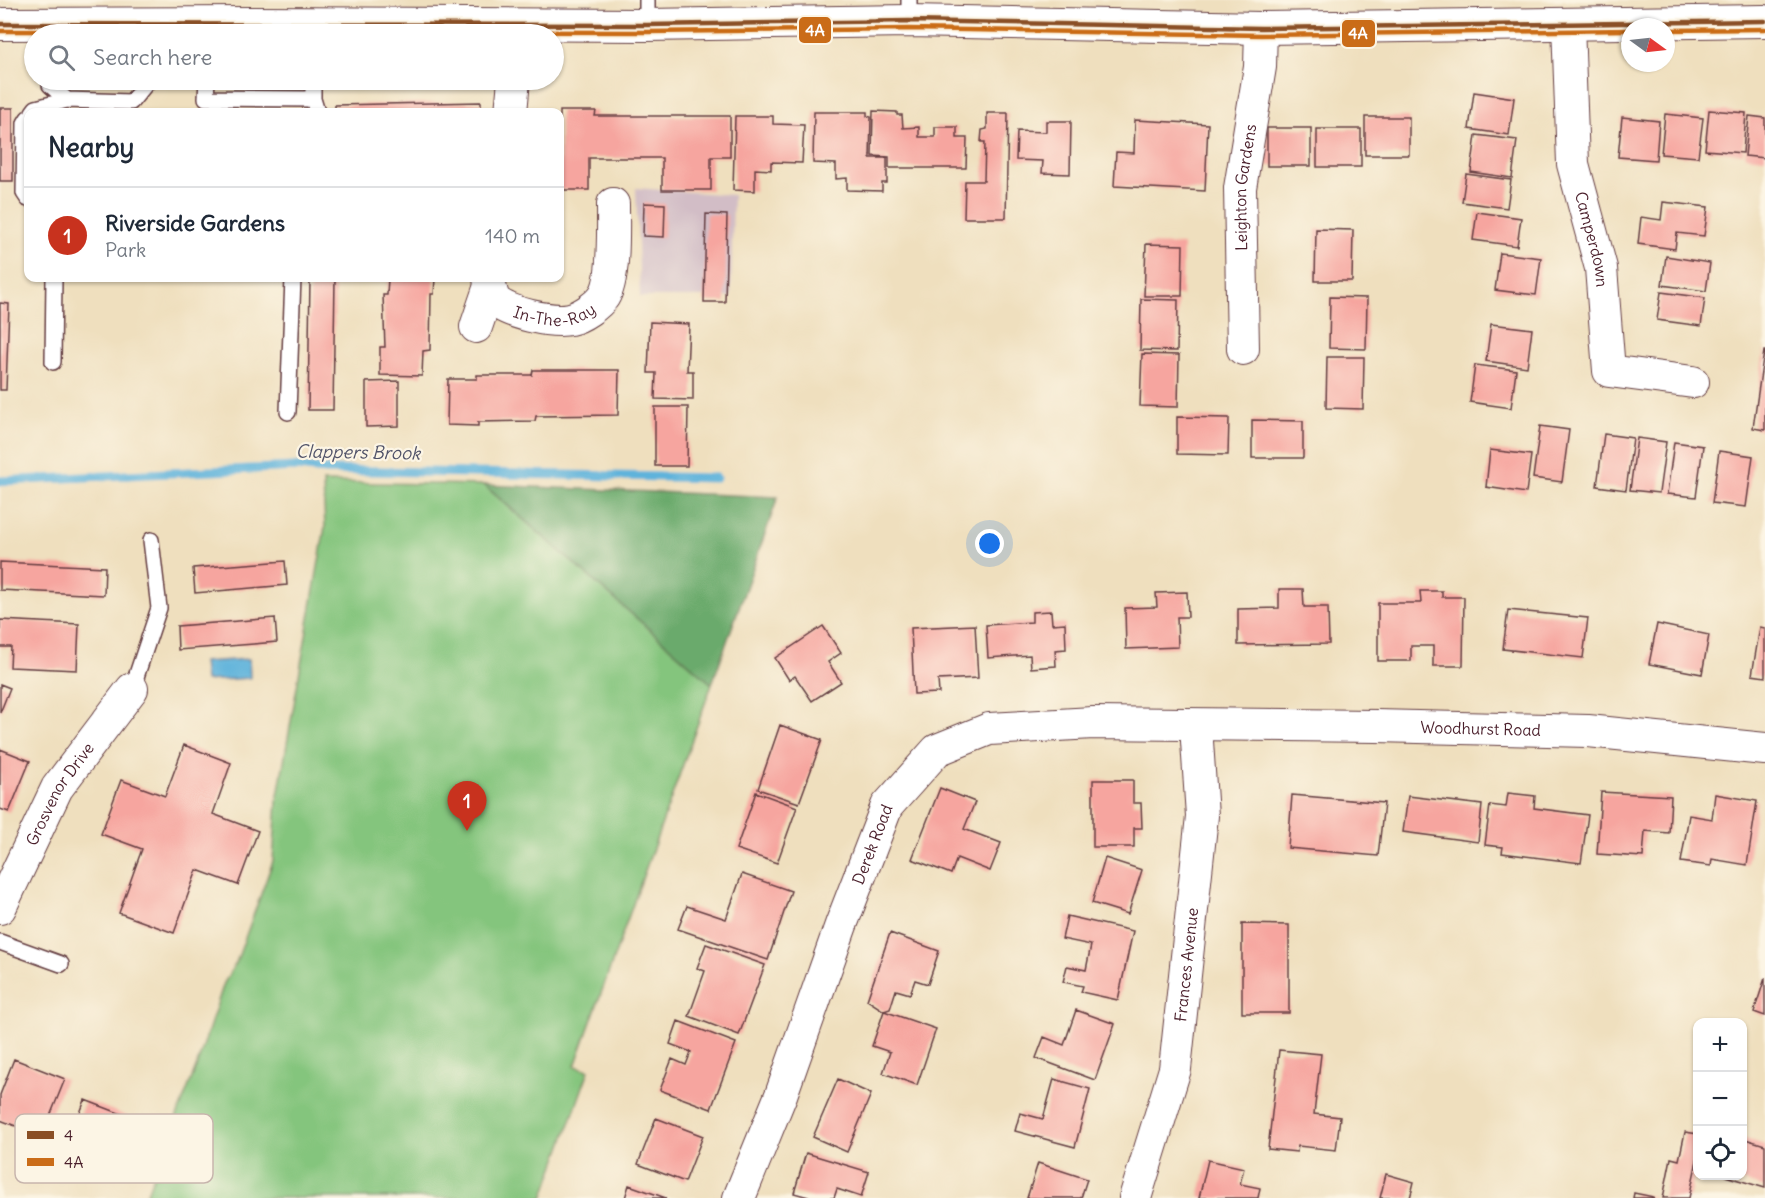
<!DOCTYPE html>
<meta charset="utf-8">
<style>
:root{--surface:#fff;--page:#f2f2f3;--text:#1f2937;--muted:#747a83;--line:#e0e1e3;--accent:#c8321e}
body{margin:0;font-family:Delius,sans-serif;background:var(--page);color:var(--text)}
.controls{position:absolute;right:18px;bottom:18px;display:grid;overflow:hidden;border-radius:12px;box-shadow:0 2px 4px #0004}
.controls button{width:54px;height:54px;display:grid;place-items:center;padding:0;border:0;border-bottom:2px solid var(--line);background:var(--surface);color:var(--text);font:30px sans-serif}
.compass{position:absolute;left:1621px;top:18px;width:54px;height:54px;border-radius:50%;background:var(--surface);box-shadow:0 2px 4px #0004;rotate:105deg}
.you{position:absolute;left:990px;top:544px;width:21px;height:21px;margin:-15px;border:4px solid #fff;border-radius:50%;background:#1a73e8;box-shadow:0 0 0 9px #1a73e833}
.badge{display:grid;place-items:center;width:39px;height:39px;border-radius:50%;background:var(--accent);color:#fff;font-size:20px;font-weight:700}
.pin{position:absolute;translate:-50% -50px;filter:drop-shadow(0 2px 3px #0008)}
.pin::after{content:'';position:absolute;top:32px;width:21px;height:18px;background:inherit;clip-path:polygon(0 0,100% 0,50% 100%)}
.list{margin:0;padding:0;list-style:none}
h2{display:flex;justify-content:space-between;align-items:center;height:78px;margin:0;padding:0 24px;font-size:26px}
h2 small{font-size:20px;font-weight:400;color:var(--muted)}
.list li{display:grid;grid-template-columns:39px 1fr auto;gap:18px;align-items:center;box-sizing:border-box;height:96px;padding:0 24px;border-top:2px solid var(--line)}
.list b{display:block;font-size:22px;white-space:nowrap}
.list p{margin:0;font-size:20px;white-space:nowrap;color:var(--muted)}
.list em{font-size:20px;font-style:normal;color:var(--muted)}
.icon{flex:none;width:33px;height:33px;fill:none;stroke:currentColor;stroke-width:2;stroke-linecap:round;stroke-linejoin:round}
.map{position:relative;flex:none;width:1765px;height:1198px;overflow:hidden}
.search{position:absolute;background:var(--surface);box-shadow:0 2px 4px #0004;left:24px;top:24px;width:540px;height:66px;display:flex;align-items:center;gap:15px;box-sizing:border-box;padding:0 21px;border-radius:33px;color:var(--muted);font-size:22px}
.panel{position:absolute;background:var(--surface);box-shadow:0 2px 4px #0004;left:24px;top:108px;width:540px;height:174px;border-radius:12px}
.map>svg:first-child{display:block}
</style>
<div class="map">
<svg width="1765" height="1198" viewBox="0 0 1765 1198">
<rect width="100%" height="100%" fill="#fcf5e5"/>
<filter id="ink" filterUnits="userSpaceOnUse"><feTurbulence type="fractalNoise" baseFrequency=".0167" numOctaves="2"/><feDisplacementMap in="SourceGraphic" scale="12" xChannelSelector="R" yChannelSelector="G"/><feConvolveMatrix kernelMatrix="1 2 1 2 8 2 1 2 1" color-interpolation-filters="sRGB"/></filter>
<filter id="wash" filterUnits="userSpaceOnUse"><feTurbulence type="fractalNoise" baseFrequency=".008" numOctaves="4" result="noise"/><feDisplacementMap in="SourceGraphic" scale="24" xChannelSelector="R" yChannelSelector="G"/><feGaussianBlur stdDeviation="1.35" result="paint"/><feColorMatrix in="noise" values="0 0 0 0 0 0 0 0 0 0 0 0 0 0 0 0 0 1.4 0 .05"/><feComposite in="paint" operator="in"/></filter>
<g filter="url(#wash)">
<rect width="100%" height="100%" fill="#efdfbe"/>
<!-- industrial -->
<path fill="#d2bdc6" d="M636 188 733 195 731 297H640Z"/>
<!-- green -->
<path fill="#84c57d" stroke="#677254" stroke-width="1.5" d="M323 482 484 485 712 684 575 1066 589 1070 543 1198H145L197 1065 224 983 236 963 273 861 277 801 325 527Z"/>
<!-- forest -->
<path fill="#6baa6c" stroke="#5a644c" stroke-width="1.5" d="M484 485 778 497 712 684Z"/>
<!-- water -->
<path fill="#5fb3db" stroke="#546983" stroke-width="1.5" d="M249 659 250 678 205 681 203 662Z"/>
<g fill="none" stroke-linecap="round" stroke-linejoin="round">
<!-- stream -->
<path stroke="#5fb3db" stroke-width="9" d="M0 481 296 467 326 470 716 478"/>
</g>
<g id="blocks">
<!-- building -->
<path fill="#f6a59f" d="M1474 92 1514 98 1509 135 1469 129Z
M481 102V112H335V105Z
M0 108H13V181H0Z
M1709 110 1746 113 1743 153 1705 150Z
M560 111H596L595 116H730V157H711V190H662V158H589V190H560Z
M873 111 897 112V115H902L903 128 919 127V137H935V127H957V138H967L966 168H889V157L872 156Z
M814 112H867V116L871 117 870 158H887V183H882V191L847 190V178L836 179V164L813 163Z
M987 113H1008L1006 218H964L965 181H984L985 142H981L982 130 987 129Z
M1665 114 1703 118 1698 157 1661 154Z
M735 116H773V124L804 125 802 163 771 162V170L755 169V191L733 190Z
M1749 116 1765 118V158L1745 156Z
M1365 117H1409V155H1365Z
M1622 117 1659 121 1656 160 1618 157Z
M1135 120 1208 124 1205 191 1114 186 1116 152 1134 153Z
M1046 121H1071L1070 174 1042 173 1043 161 1016 160 1017 131 1046 132Z
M1267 128H1311V166H1267Z
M1317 129H1361V167H1317Z
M1476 135 1517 140 1512 178 1471 172Z
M1466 174 1511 180 1507 208 1462 202Z
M1663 202 1708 207 1704 236 1677 233 1675 249 1638 244 1641 217 1661 220Z
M644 203 665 204 664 237 643 236Z
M1477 212 1521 218 1517 246 1473 240Z
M706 214 727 215 725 302H704Z
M1316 229 1353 230 1352 281H1315Z
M1146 244 1183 245 1182 296H1144Z
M1500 253 1541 258 1536 295 1495 290Z
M1666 256 1710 263 1706 291 1662 285Z
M310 278H335L333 410H308Z
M388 278H435L434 294H431L430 350 423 351 422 376 380 375V347H385L383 295H387Z
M1661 292 1705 298 1701 326 1657 320Z
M1330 297 1367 298 1366 349 1329 348Z
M1141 299 1178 300 1177 351 1140 350Z
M0 303 9 304 6 390H0Z
M650 322 689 324 687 371H693V400L655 399 656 373H648Z
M1491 324 1532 329 1527 367 1486 361Z
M1764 351H1765V430L1753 428Z
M1142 354 1179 355 1178 407 1140 406Z
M1327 357H1364L1363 409 1326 408Z
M1475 365 1516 370 1511 408 1470 402Z
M533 370H619L618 415 536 416 535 421 478 422V426L447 425 448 379H477V375H532Z
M399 381V426L366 427V382Z
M655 407H688L687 466H655Z
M1177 417 1229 418 1228 455 1177 454Z
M1252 420 1303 421V458H1252Z
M1540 426 1569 430 1562 482 1533 478Z
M1604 434 1633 438 1626 490 1597 486Z
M1637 438 1666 442 1659 493 1630 490Z
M1674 442 1703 446 1696 497 1667 494Z
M1490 450 1531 455 1526 493 1486 487Z
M1719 451 1753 456 1746 507 1712 503Z
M285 561 287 585 195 593 193 568Z
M0 562 105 567 104 595 0 590Z
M1279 589H1303L1304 607H1328L1329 644 1238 645V609L1279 608Z
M1420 591H1442V597H1464L1463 666H1433V646H1411V661H1378V603H1421Z
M1187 592 1188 617H1177L1178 647 1126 649 1125 608 1157 607 1156 593Z
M1508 610 1588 618 1583 658 1503 649Z
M1051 611 1052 624 1065 623 1066 649 1055 650 1056 666 1031 668 1030 655 988 658 986 625 1032 622V612Z
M275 618 277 642 178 650 177 626Z
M0 620 79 624 77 670 10 667 11 647H0Z
M1657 624 1709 635 1702 674 1649 664Z
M975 625 978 678 938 680 939 693 914 694 911 628Z
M823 626 841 653 828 662 841 682 812 701 795 676 789 680 775 658Z
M1760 627 1765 628V677L1752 675Z
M0 684 10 688 0 713Z
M780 725 822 740 799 803 758 789Z
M184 745 231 763 213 814 258 831 238 885 197 870 174 933 119 913 142 849 101 834 121 780 165 796Z
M0 749 30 761 9 812 0 809Z
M1093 780H1133V803H1141L1142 828H1134V847H1093Z
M940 788 975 802 964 829 1001 843 990 871 957 858 951 874 912 859Z
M756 792 797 807 777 863 736 849Z
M1601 792 1671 796 1669 833 1645 831 1643 857 1597 854Z
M1508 793 1535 796 1534 808 1588 815 1581 863 1502 853 1503 847 1485 845 1490 805 1506 807Z
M1715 794 1757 801 1747 865 1712 859 1711 866 1681 862 1689 815 1712 819Z
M1292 795 1384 803 1378 856 1288 848Z
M1408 796 1482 805 1478 842 1403 832Z
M1105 858 1142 870 1128 914 1092 903Z
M742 874 791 891 768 960 678 929 687 906 726 919Z
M1067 916 1133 931 1118 1000 1081 992 1083 986 1063 982 1067 966 1086 970 1091 945 1062 939Z
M1242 924 1289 925V1013H1242Z
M890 933 939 951 928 984 915 980 910 994 896 990 890 1009 884 1011 867 1000Z
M706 944 765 965 739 1035 689 1016 705 971 697 968Z
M1765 978V1016L1754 1012Z
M1076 1010 1115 1024 1095 1080 1036 1058 1044 1037 1064 1045Z
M884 1011 936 1029 917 1085 883 1073 890 1052 872 1046Z
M678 1021 736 1043 711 1109 660 1090 672 1059 686 1065 691 1052 670 1044Z
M1279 1050 1321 1054 1314 1114 1340 1117 1336 1150 1298 1146 1297 1152 1268 1149Z
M14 1059 65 1079 42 1136 0 1120V1095Z
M838 1079 871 1094 847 1152 813 1137Z
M1054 1079 1090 1089 1075 1147 1015 1131 1020 1113 1043 1119Z
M85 1100 137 1120 118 1170 66 1150Z
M656 1118 703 1136 685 1182 638 1164Z
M1685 1132 1698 1134V1156L1689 1198H1663L1671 1158 1679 1160Z
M1742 1138 1765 1145V1188L1725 1176H1742Z
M806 1153 869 1172 861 1197 837 1189 834 1198H812L794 1193Z
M1208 1160 1244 1168 1240 1184 1260 1188 1258 1198H1199Z
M1038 1163 1087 1179 1081 1198H1027Z
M1386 1174 1414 1182 1410 1198H1380Z
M629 1185 666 1198H625Z
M1634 1193 1654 1197V1198H1633Z"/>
</g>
</g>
<g filter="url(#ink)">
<use href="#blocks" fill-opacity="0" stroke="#633c41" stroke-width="1.5"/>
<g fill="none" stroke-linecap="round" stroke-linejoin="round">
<defs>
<path id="service" d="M647 0V25
M909 0V21
M50 80V85L67 100
M207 80 206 98 313 99
M313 80V99L317 112
M33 112 36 108 67 100 131 102 149 80
M28 118 25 123 24 193 28 199
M53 362 54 278
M288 412 293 278
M132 689 159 608 151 540
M0 942 61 964"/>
<g id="minor">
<path d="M0 24 254 23 647 25 909 21 1261 28 1765 21"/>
<path id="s1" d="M1568 24 1573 164 1601 268 1609 371 1693 382"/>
<path d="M511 112 514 80"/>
<path id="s2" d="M489 278C490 284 491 294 495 300 506 313 553 323 570 319 581 317 598 305 604 296 615 279 613 225 613 204"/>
<path d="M476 327 490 286"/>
<path id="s3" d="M1243 349 1240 188 1260 67 1261 28"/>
<path id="s4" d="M0 908 57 788 132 689"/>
<path id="s5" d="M739 1198 781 1095 841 925 887 806 937 750 989 729 1093 723 1376 726 1588 731 1765 749"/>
<path id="s6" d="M1135 1198 1175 1069 1202 816 1196 726"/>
</g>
</defs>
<!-- service casing -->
<use href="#service" stroke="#633c41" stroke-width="18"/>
<!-- minor casing -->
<use href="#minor" stroke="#633c41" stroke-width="34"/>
<!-- service -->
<use href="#service" stroke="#fff" stroke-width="15"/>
<!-- minor -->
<use href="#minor" stroke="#fff" stroke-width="32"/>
<defs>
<path id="bus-1" d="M0 24 647 25 909 21 1261 28 1765 21"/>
<path id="bus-2" d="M1666 30 1765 29
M0 31 647 32 909 29 1261 35 1630 30"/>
</defs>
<!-- bus-1 casing -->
<use href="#bus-1" stroke="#fcf5e5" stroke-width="9"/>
<!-- bus-2 casing -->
<use href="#bus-2" stroke="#fcf5e5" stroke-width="9"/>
<!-- bus-1 -->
<use href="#bus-1" stroke="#8a4f25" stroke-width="4.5"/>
<!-- bus-2 -->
<use href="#bus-2" stroke="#ca6c18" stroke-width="4.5"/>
</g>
</g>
<g text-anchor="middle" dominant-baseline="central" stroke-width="4.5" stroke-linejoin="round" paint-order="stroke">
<!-- street labels -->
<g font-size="16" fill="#4a1f2b" stroke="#fcf5e5">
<text stroke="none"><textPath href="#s3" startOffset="162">Leighton Gardens</textPath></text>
<text stroke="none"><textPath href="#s1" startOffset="218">Camperdown</textPath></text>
<text stroke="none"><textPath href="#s2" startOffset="87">In-The-Ray</textPath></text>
<text stroke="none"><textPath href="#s5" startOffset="1042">Woodhurst Road</textPath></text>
<text stroke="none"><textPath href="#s4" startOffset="129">Grosvenor Drive</textPath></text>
<text stroke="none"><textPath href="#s5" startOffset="378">Derek Road</textPath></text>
<text stroke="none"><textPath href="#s6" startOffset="240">Frances Avenue</textPath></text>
</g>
<!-- water labels -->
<g font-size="18" font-style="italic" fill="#515369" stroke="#fcf5e5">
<text transform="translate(358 452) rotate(1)">Clappers Brook</text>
</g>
</g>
<!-- legend -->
<rect x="15" y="1114" width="198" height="69" rx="9" fill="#fcf5e5" stroke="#c7b5ad" stroke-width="1.5"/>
<rect x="27" y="1131" width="27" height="8" fill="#8a4f25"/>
<rect x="27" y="1158" width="27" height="8" fill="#ca6c18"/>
<g font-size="16" fill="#4a1f2b">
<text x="64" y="1141">4</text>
<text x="64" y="1168">4A</text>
</g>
<g stroke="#fcf5e5" stroke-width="2">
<rect x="798" y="16" width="34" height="28" rx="6" fill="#ca6c18"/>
<rect x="1341" y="19" width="35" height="29" rx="6" fill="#ca6c18"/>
</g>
<g font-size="16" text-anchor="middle" font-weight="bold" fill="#fff">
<text x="815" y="36">4A</text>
<text x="1358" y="39">4A</text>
</g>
</svg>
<div class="controls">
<button>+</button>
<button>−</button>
<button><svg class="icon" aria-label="locate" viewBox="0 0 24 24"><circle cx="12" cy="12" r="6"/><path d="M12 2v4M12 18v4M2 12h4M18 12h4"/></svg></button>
</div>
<svg class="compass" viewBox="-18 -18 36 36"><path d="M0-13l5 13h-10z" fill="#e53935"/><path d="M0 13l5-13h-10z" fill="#747a83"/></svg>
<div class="you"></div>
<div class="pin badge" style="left:467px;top:831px">1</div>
<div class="search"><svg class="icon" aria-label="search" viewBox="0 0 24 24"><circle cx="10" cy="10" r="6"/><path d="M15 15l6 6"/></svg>Search here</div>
<section class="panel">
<h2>Nearby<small></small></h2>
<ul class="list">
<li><span class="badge">1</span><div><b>Riverside Gardens</b><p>Park</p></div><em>140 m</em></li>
</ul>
</section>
</div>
